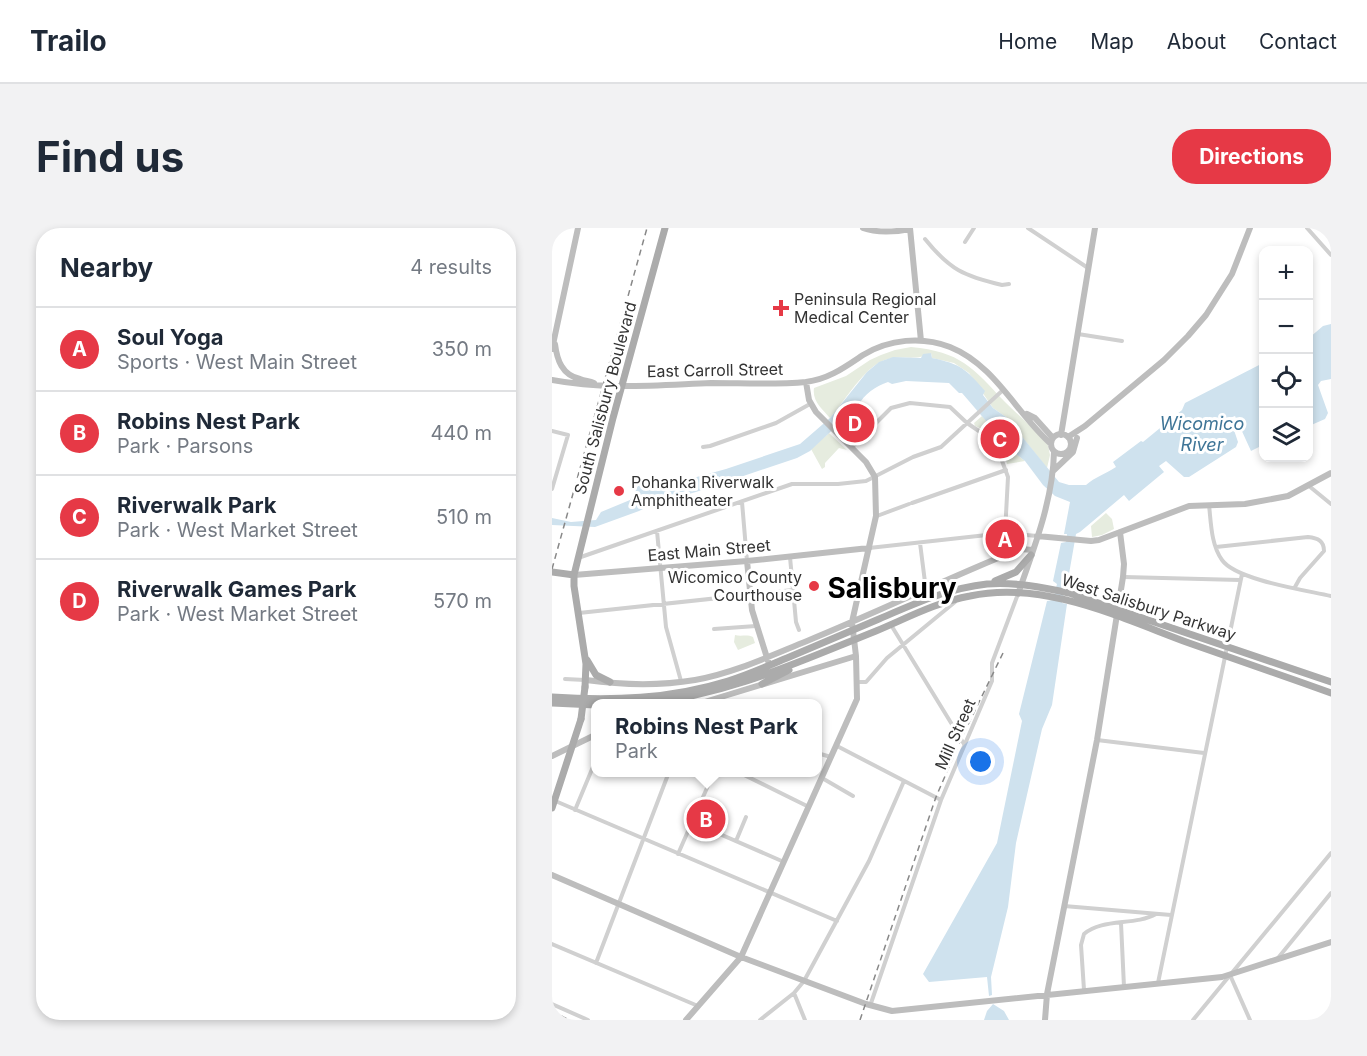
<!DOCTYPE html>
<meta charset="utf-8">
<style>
:root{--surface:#fff;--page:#f2f2f3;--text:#1f2937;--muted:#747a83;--line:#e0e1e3;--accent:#e63946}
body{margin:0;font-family:Inter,sans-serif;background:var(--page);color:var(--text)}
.controls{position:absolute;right:18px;top:18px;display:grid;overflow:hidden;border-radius:12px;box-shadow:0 3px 9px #0003}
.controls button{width:54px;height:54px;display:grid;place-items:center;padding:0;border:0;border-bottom:2px solid var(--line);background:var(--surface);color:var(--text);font:30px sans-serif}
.you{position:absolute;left:429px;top:534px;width:21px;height:21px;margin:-15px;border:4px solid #fff;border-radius:50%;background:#1a73e8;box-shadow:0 0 0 9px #1a73e833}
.badge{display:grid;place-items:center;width:39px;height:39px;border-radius:50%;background:var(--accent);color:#fff;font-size:20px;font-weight:700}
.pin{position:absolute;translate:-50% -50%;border:3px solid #fff;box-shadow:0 2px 6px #0006}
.popup{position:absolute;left:39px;top:471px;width:231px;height:78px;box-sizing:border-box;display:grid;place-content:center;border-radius:12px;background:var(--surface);filter:drop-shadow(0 2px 4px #0005);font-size:20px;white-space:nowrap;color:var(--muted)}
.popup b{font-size:22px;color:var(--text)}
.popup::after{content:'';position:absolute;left:50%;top:100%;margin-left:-12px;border:12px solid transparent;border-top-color:var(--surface)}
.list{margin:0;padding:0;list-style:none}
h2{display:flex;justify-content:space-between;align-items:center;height:78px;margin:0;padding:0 24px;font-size:26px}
h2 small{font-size:20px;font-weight:400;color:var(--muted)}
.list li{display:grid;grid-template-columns:39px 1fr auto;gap:18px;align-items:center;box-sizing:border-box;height:84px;padding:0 24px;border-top:2px solid var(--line)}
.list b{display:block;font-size:22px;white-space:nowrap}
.list p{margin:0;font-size:20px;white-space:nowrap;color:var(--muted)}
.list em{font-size:20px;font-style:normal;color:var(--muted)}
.icon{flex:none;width:33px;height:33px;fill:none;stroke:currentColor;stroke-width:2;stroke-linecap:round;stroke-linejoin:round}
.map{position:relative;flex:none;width:779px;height:792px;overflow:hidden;border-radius:24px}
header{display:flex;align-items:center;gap:36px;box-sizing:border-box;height:84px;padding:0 30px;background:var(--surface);border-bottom:2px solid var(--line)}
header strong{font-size:28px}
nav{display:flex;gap:33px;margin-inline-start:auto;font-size:21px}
.intro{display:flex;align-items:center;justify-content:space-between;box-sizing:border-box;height:144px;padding:0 36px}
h1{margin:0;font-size:42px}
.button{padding:15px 27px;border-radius:24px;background:var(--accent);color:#fff;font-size:21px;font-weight:700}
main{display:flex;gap:36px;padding:0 36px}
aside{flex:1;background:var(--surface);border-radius:24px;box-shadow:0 3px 9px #0003}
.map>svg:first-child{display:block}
</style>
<header>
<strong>Trailo</strong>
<nav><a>Home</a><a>Map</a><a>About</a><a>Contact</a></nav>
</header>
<div class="intro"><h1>Find us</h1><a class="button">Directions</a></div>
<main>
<aside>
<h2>Nearby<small>4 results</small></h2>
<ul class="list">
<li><span class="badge">A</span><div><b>Soul Yoga</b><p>Sports · West Main Street</p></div><em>350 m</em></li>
<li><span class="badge">B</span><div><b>Robins Nest Park</b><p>Park · Parsons</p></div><em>440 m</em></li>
<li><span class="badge">C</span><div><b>Riverwalk Park</b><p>Park · West Market Street</p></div><em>510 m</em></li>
<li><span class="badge">D</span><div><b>Riverwalk Games Park</b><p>Park · West Market Street</p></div><em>570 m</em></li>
</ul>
</aside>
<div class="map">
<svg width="779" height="792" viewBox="0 0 779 792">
<rect width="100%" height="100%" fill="#fff"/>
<!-- green -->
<path fill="#e6ecdf" d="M359 119C409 124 420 139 453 174 467 188 483 201 496 217L498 227 495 240 454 189 441 180 417 145 402 135 380 130 379 125C364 134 349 126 333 132 313 138 292 174 278 190 270 181 260 173 262 160L294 148 318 132 329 127 343 122Z
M305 178 320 194 300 213 285 197Z
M430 188 459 222 473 233 455 236C450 213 446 207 423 198L422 195Z
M277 205 295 222 287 220 273 235V239L270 241 259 221Z
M554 285 560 291 562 301 550 307 540 309 539 298Z
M183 407C189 409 195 406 201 409L203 415 186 422 182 414Z
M149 583 163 589 159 599 145 593Z"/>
<!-- water -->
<path fill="#cfe2ee" d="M779 96V151L769 153 766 157 776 185 773 191 757 198V110L771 98Z
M379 125 380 130C409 136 414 141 433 163L431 167 441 180 454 189 507 254 517 257H534C543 249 553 246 564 239L561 234 589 213 591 214 630 182 633 175 711 135V217L699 223 683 188 678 190 686 214 684 219 637 249H632L614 233 607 238 612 244 577 273 572 267 528 304 524 306 517 346 519 348 516 358H513L510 375 515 376 500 477 490 501 464 615 456 679 439 749 440 767 437 768 435 749 377 754 371 746 445 615 470 493 467 486 495 373 501 372 505 356 501 353 509 315 514 314 515 306H512L518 274 503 268 491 257 473 233 459 222 410 165H407L397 155 354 153 340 156 336 154C324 158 312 166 306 178L258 223 245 230 144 264 103 275 87 283 43 299 0 297V290L19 294 44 292 49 284 78 272 86 258 94 252 101 250 121 254 130 253 174 241 248 216 278 190 315 144 327 134 341 129 369 130 371 126Z
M441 776 452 783 457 792H432L435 783Z"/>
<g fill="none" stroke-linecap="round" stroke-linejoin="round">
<!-- street -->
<path stroke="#d0d0d0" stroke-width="4" d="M476 0 536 40
M755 0 779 27
M373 11C398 42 412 48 450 57L457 56
M413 14 422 0
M526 106 570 113
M0 203 16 207 0 261
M151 219 158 218 224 195 258 176
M300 219 339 180 358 175 398 179 415 195 443 214 456 249 453 305
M757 258 779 276
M190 274 195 333
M360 275 454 242
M657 277C659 294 659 317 670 332 684 352 753 362 779 368
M325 288 357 276
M105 303 114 399 129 453
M368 315 374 362
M664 319 756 309C766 310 772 313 772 323L748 350 743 359
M317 320 453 305 485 308
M238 329 244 394 247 402
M26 330 240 256H286L314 253 361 229 389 219 451 162
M572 349 688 352
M27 385 241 362
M339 397 412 516
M162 401 204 398
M13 451 33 452
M305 454H314L335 430 403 374
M545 512 652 525
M285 518 389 572
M265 525 279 529
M186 544 257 579
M270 550 301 568
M1 572 285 693
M23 582 43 534
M140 594 232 634
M184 613 194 589
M126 626 162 544
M512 678 619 687
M569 695 572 759
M0 716 146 778
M726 730 779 665
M44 735 117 544
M678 747 698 792
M606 755 690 346
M532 762 529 717 532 706C550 690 583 698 604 686
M242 765 253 792
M0 776 36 792
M318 778 389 572 440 453V435L466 366
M208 792 242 765 252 753 317 633 352 553
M641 792 779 625"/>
<!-- secondary -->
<path stroke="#bdbdbd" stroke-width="6" d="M311 0C324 5 344 4 358 1
M358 0 369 113
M3 116C5 132 10 147 28 151 33 153 37 153 42 155
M0 121 26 0
M0 152C52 162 106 157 159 155 190 155 223 157 254 154 277 151 293 139 311 127 337 111 370 108 398 119 443 137 464 185 499 216
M475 186 483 190 501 210
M499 216a10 10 0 1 1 20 0a10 10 0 1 1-20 0Z
M509 207 543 0
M516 209 533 198 612 132 636 108 654 87 680 46 698 0
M501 243 521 224 525 210
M485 308 539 313 547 312 637 278 693 276 736 268 779 245
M195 333 200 382 216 433
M22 347 195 333 317 320
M466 366C482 320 501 272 502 224
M34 452C70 457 107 458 143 452 182 445 218 428 255 413 326 384 396 350 468 321L481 322
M146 476 304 428
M0 528 43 507
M0 647 189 729 314 776 340 783 670 749 779 714
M134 792 189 729 305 471 304 428 300 394 324 288 323 249 314 234 264 184 257 172 254 154
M493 792 495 766 545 512 571 349 572 336 568 304"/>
<!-- primary -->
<path stroke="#ababab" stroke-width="7" d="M0 344 22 347
M443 353 464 344 479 327
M369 371 379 359
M35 432 44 447 58 454
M210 456 237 442
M33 459 34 436 22 358V347L61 190 113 0
M0 469C60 473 118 471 176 453 196 447 215 438 235 430 266 417 297 404 327 391 362 376 397 360 435 356 463 354 490 359 517 365L779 454
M0 475 43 477
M91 476C178 466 244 435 324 403 355 390 385 374 418 368 492 352 569 390 637 415 685 432 732 448 779 465
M0 580 29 491"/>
<!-- rail -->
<path stroke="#888" stroke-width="1.5" stroke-dasharray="6 4.5" stroke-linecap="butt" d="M0 341 95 0
M0 783 17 792
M308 792 384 569 409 511 451 425"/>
<!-- primary-bridge -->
<path stroke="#ababab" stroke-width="7" d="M29 491 33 459"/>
</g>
<!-- markers -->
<g fill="#e63946" stroke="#fff" stroke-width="2">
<path d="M226 71h6v6h6v6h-6v6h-6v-6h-6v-6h6z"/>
<circle cx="67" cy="263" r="6"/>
<circle cx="262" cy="358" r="6"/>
</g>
<g text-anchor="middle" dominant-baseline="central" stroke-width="6" stroke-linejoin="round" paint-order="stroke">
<!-- poi labels -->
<g font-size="16" fill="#333" stroke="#fff" text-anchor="start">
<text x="242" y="71">Peninsula Regional<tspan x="242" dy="18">Medical Center</tspan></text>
<text x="79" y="254">Pohanka Riverwalk<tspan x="79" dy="18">Amphitheater</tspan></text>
<text x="250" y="349" text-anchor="end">Wicomico County<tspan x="250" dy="18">Courthouse</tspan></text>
</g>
<!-- street labels -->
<g font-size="16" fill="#333" stroke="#fff">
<text transform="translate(163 142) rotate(-1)">East Carroll Street</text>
<text transform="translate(53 170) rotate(-75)">South Salisbury Boulevard</text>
<text transform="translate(157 322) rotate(-5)">East Main Street</text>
<text transform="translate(597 379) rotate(18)">West Salisbury Parkway</text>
<text transform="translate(403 506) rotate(-66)">Mill Street</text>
</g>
<!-- water labels -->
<g font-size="18" font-style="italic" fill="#3f7597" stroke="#fff">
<text x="650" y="195">Wicomico<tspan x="650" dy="21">River</tspan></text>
</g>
<!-- town labels -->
<g font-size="28" font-weight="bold" fill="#000" stroke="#fff">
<text x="340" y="360">Salisbury</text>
</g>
</g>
</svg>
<div class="controls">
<button>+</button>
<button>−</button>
<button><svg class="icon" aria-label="locate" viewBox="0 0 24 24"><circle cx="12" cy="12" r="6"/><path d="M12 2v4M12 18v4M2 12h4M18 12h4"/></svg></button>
<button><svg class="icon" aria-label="layers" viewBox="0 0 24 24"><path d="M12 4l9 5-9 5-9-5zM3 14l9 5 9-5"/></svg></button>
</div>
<div class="you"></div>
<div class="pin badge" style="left:453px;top:311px">A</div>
<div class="pin badge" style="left:154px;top:591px">B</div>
<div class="popup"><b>Robins Nest Park</b>Park</div>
<div class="pin badge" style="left:448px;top:211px">C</div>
<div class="pin badge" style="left:303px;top:195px">D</div>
</div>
</main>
